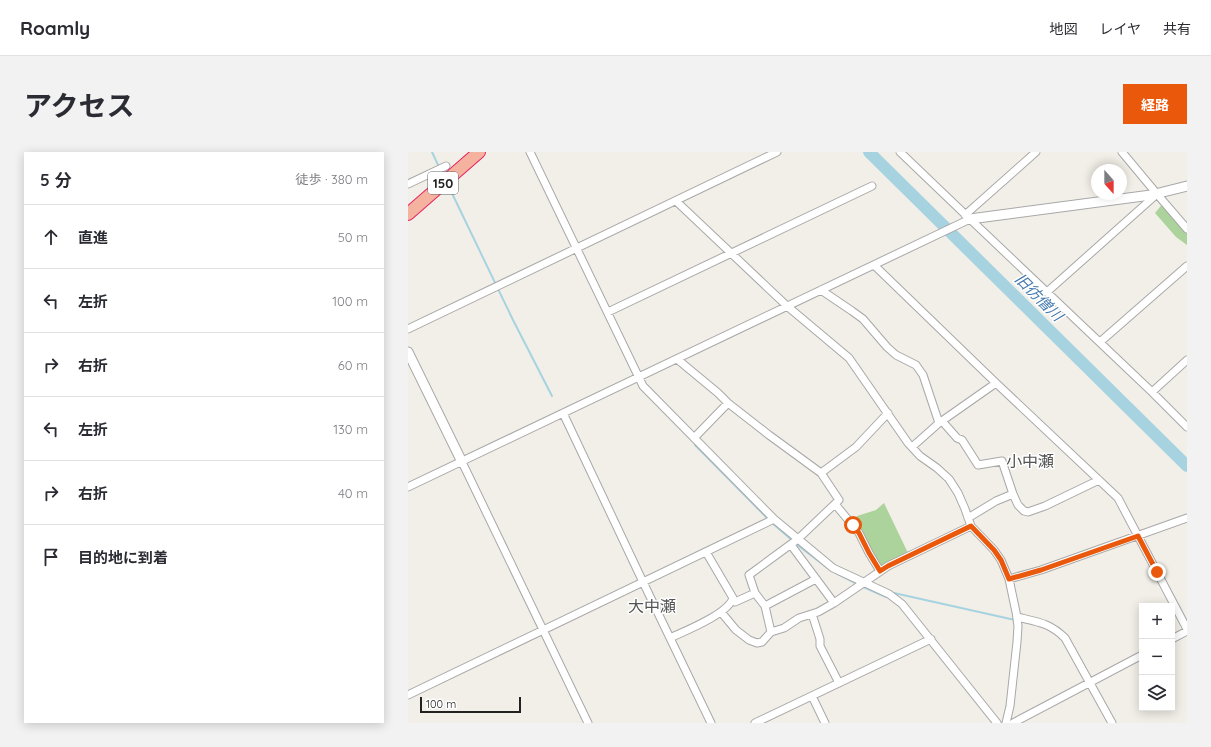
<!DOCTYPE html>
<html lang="ja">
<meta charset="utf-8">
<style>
:root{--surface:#fff;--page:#f2f2f3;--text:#2b2b33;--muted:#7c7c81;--line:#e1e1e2;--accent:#ea580c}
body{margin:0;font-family:Quicksand,"Noto Sans JP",sans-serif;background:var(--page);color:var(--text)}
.controls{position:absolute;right:12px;bottom:12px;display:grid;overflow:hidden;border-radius:0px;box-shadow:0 2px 10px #0003}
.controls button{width:36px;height:36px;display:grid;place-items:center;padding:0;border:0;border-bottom:1px solid var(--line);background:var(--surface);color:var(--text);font:20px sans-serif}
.compass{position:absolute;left:683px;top:12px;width:36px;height:36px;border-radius:50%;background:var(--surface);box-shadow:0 2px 10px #0003;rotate:159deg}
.scale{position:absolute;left:12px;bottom:10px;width:101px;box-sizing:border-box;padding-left:4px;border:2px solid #212121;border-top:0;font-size:11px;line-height:14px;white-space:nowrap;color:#212121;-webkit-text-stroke:3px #fff;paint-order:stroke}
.stop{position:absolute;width:12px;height:12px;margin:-9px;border:3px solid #ea580c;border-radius:50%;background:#fff}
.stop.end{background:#ea580c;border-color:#fff;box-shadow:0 1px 4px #0008}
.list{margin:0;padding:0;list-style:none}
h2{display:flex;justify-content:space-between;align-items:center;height:52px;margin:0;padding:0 16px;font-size:17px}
h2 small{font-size:13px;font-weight:400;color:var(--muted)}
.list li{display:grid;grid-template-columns:26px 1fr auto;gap:12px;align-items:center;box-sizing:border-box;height:64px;padding:0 16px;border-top:1px solid var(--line)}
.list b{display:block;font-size:15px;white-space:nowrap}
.list em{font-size:13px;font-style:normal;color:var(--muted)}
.icon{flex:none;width:22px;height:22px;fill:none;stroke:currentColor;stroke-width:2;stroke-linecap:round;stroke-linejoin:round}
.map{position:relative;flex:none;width:779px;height:571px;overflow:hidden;border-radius:0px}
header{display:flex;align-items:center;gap:24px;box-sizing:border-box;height:56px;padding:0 20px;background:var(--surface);border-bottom:1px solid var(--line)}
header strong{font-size:19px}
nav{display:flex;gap:22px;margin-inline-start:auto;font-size:14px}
.intro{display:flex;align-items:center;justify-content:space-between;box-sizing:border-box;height:96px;padding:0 24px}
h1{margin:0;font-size:28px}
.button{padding:10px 18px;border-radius:0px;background:var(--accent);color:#fff;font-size:14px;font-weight:700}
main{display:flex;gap:24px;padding:0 24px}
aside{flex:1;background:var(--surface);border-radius:0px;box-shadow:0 2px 10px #0003}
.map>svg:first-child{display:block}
</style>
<header>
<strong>Roamly</strong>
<nav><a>地図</a><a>レイヤ</a><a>共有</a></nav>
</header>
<div class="intro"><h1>アクセス</h1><a class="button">経路</a></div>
<main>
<aside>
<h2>5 分<small>徒歩 · 380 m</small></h2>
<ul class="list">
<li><svg class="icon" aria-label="ahead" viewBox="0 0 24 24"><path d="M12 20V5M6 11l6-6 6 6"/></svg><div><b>直進</b></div><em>50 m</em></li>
<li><svg class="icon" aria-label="left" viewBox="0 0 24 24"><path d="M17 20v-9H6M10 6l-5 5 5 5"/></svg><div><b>左折</b></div><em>100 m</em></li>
<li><svg class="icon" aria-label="right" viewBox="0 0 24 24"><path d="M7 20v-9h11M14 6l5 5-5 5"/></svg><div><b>右折</b></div><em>60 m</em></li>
<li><svg class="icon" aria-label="left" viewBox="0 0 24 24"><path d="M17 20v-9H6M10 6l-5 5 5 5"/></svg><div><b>左折</b></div><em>130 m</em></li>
<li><svg class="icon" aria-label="right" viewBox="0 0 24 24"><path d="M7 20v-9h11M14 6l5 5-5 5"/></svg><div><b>右折</b></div><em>40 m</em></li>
<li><svg class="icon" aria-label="arrive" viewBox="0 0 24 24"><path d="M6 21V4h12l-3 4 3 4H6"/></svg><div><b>目的地に到着</b></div></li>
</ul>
</aside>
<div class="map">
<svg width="779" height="571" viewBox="0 0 779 571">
<rect width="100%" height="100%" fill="#f2efe8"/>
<!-- forest -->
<path fill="#abd39b" d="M756 50 779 75V93L768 85 747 61Z
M476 351 501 403 471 417 445 373 449 364 468 358Z"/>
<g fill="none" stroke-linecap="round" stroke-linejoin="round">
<!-- stream -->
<path stroke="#a7d3e1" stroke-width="2" d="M24 0 31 15
M40 33 105 168 144 244
M287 293 361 368
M364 371 385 389
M388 392 421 417
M428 421 449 432
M453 434 478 445 480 444
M484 442 486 441 607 468"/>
<!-- river -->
<path stroke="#a7d3e1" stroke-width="12" d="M461 0 779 314"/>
<defs>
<path id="minor" d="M122 0 235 234 366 367 425 416 481 442 494 452 589 571
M492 0 562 67
M0 32 38 14
M749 42 779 77
M268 49 379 154 441 206 500 291 512 304 529 316 541 327 550 341 557 357 563 374 586 398 593 408 601 427 608 460 610 474 609 490 602 554 598 571
M557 63 628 0
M466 113 588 231 710 346 779 477
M413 138 444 159 455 167 479 195 488 203 508 213 515 223 531 271
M639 140 749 42 714 0
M200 160 464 34
M0 177 369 0
M692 190 779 114
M269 207 310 241 320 251 361 283 413 321 431 348 390 387 341 423 347 441 357 454 408 427
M744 240 779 208
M155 261 235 430 303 571
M534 269 549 286 554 288 570 313 594 309 605 342
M286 286 320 251
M504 295 531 271 588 231
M54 310 180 571
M413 321 448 295 480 261
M0 335 562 67 744 240 779 275
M427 352 451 381 461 401 472 419
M560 366 588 349 605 342 610 353 616 359 620 360 637 354 691 328
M383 393 426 451
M601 427 633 418 779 366
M324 449 327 450 347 441
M357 454 363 480
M313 460 328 478 341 488 349 491 354 490 363 480 376 476 391 466 410 460 426 451 480 414 563 374
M404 462 412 487V494L431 531
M609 465C630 470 642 471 657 486L704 571
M262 486C277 479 320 462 325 446L298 400
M764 487 779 479
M0 543 366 367
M404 544 417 571
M347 571 523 487
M605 571 734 503"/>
<path id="tertiary" d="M562 67 743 43 779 34
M0 200 54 310"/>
<path id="trunk" d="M0 62 71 0"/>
</defs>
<!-- minor casing -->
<use href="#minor" stroke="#a8a8a8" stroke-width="9"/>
<!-- tertiary casing -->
<use href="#tertiary" stroke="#a8a8a8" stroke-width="11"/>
<!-- trunk casing -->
<use href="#trunk" stroke="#e32262" stroke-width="14"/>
<!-- minor -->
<use href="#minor" stroke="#fff" stroke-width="7"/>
<!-- tertiary -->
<use href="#tertiary" stroke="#fff" stroke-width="9"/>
<!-- trunk -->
<use href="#trunk" stroke="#f5b29f" stroke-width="12"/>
</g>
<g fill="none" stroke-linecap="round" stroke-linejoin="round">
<!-- route -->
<path stroke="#ea580c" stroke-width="5" d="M445 373 451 381 461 401 472 419 480 414 563 374 586 398 593 408 601 427 633 418 730 384 749 420"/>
</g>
<g text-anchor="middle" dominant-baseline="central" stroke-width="3" stroke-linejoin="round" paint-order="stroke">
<!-- shield labels -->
<rect fill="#fff" stroke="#646464" stroke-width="1" x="20" y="20" width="30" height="22" rx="3"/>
<g font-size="13" font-weight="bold" fill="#212121">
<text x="35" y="31">150</text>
</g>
<!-- water labels -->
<g font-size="15" font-style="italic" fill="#457aaf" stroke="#fff">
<text transform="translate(631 145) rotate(45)">旧彷僧川</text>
</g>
<!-- quarter labels -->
<g font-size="16" fill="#545454" stroke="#fff">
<text x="622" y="309">小中瀬</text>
<text x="244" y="454">大中瀬</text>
</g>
</g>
</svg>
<div class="controls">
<button>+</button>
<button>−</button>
<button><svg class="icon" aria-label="layers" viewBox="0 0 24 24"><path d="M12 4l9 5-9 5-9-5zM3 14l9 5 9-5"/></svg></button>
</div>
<svg class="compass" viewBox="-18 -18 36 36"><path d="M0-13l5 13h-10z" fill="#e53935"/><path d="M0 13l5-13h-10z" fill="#7c7c81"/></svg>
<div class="scale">100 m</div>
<div class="stop" style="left:445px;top:373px"></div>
<div class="stop end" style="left:749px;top:420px"></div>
</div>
</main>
